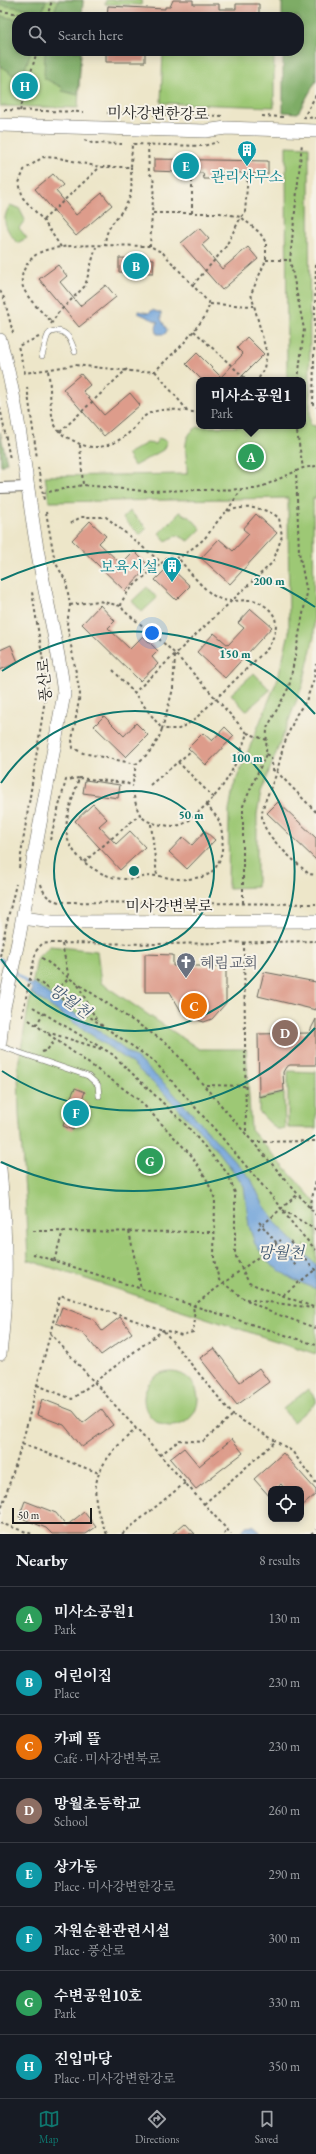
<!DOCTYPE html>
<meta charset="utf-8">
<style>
:root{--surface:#171b24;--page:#20242c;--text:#f1f3f6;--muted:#9ea1a6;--line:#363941;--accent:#0f766e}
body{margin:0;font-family:"EB Garamond","Noto Serif KR",serif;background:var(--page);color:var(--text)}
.controls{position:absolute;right:12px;bottom:12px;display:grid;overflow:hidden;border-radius:8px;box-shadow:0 2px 10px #0003}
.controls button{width:36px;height:36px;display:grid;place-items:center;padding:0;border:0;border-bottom:1px solid var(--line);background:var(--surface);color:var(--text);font:20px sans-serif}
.scale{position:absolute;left:12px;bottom:10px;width:80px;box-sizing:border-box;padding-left:4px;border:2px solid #1c1c1c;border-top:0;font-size:11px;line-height:14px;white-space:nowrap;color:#1c1c1c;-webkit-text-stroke:3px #f7f3e8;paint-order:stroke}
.you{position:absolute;left:152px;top:633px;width:14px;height:14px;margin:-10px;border:3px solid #fff;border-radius:50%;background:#1a73e8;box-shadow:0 0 0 6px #1a73e833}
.badge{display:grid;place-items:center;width:26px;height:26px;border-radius:50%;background:var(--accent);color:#fff;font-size:13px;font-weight:700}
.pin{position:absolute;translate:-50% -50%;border:2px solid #fff;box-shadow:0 1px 4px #0006}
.popup{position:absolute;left:196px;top:377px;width:110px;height:52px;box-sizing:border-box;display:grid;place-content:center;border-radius:8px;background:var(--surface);filter:drop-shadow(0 1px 3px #0005);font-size:13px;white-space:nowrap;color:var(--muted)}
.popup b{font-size:15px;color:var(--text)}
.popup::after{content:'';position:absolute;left:50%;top:100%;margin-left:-8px;border:8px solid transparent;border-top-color:var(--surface)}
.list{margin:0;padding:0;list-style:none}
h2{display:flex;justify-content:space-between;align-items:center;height:52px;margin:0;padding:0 16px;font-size:17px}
h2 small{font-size:13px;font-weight:400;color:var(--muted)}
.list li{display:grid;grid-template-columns:26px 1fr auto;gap:12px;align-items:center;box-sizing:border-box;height:64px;padding:0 16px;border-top:1px solid var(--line)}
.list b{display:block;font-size:15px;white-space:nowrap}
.list p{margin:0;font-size:13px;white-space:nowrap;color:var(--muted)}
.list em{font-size:13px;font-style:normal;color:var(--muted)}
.icon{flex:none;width:22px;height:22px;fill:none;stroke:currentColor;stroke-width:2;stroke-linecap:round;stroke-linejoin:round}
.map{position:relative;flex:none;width:316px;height:1534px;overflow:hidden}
.search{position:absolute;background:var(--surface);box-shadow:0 2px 10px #0003;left:12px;right:12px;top:12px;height:44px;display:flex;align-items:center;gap:10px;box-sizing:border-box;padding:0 14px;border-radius:16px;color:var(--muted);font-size:15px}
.sheet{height:564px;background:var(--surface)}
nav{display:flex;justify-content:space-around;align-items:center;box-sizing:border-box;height:56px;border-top:1px solid var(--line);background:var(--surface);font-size:11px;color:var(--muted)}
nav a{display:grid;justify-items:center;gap:2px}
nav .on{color:var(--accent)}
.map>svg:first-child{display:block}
</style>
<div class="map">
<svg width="316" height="1534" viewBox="0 0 316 1534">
<rect width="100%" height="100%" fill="#f7f3e8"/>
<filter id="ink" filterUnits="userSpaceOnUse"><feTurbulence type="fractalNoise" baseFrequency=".025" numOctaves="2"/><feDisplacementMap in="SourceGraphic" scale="8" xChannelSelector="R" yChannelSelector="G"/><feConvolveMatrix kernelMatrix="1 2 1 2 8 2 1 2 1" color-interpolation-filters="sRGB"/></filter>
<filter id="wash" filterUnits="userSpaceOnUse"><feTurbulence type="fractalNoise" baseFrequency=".012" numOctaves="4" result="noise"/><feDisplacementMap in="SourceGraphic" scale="16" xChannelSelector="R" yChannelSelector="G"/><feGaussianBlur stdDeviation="0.9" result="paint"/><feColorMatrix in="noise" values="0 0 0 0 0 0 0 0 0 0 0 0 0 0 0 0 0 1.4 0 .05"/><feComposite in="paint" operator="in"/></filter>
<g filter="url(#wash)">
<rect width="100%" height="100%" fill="#ede6c9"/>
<!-- green -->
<path fill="#9dc875" stroke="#5c7248" d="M0 0H83L82 17H17V51H81L78 108 0 106Z
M106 0H142L141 5 105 4Z
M163 51H274V107L161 103Z
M286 146 309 147 310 425 316 426V498H313L314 636 303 684 261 792 257 814V887L228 888 229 811 233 788 278 678 289 633 288 498 49 502 45 476 187 474C188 455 179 437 198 427L303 426V380H287Z
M10 205 19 208 25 220 19 228 27 238 17 243C6 228 0 222 10 205Z
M159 438 167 441 163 450 134 466 127 454 147 443 155 444Z
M130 511 147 528 140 535 123 518Z
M180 512 192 519 201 529 189 541 177 535 166 541 159 533Z
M147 587 157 598 142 612 132 601Z
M254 673 270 690 246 711 231 694Z
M50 946 97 951 101 983 199 1049H246L251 1130 316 1203V1354L28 1260 25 1191 19 1114 18 1066 37 958Z
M288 1071 316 1072V1128H288Z
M284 1093 285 1129H276L259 1112V1099Z
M144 1399a27 27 0 1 1 54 0a27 27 0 1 1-54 0Z
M308 1389 316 1399V1403L293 1422 283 1409Z"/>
<!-- forest -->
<path fill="#7eac66" stroke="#4d6441" d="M0 0H46L43 11 0 5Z
M58 0H83L82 17 54 13Z
M282 0H316V81L298 113 283 112V51H299V17H282Z
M0 16 17 19V51H31L22 78 9 73V71L0 66Z
M45 51H81L78 95 62 91 63 88 44 78Z
M0 432 7 462 1 466Z"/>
<!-- water -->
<path fill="#6da1d9" stroke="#445e7a" d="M152 310 161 313V319L167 330 165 334H157L156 327 158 322 138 313V311L149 313Z
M33 983 136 1058 167 1086 251 1179 263 1204 278 1225 316 1265V1289L292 1279 270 1264 255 1244 249 1226 244 1186 219 1152 162 1091 129 1061 31 993Z
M253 1525 258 1529 261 1534 242 1531 246 1526Z"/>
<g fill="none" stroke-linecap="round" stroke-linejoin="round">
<!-- stream -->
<path stroke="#6da1d9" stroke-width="3" d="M0 959 10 967
M15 972 35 990"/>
</g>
<g id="blocks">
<!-- building -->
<path fill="#dd9c8b" d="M173 0H193V4H219V9H236V4H259V17H107L108 6 165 9V7H170Z
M106 51H145V62H106Z
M154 159 268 161V174L217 172 216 179H204L203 173 154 171Z
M53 174 63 185 56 191 76 215 102 193 112 205 76 236 35 189Z
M199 228 209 239 202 245 222 269 248 247 258 259 222 290 181 243Z
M119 258 154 259 153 273 119 272Z
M58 265 67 276 60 282 80 306 106 285 116 297 79 327 39 279Z
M247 337 264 354 238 380H202L186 364 197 353 221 377 243 354 237 348Z
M81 374 90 385 83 391 104 415 130 393 140 405 104 436 63 389Z
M256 514 277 533 230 584 201 558 219 539 233 551 249 534 243 529Z
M90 521 106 536 99 543 121 564 134 551 149 566 125 591 72 540Z
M169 566 190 586 176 600 155 580Z
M100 605 115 621 108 628 130 649 143 636 158 651 152 657 158 664 140 681 82 624Z
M251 609 272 627 225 678 197 652 214 633 228 645 244 628 238 623Z
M11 645 18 662 0 670V650Z
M104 716 124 736 136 723 148 735 126 757 94 726Z
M225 727 234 736 206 765 188 748 203 733 212 741Z
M85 780 120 785 118 798 83 793Z
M278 802 316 838V860L267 813Z
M93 804 107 819 99 826 116 844 130 831 145 847 120 870 75 821Z
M205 831 215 840 187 869 169 852 183 837 192 845Z
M145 954 173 955V966H226V1003L212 1019 204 1022 188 1017 181 1011 170 992H145Z
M264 972 316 982V1010L258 996Z
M316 1019V1065H290L286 1067 283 1072 284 1091 259 1097 258 1034 309 1033Z
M75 1088 85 1092 81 1101 88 1103 84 1116 79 1114 73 1130 63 1126 68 1112 64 1111Z
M62 1307 93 1319 102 1331 120 1317 132 1333 101 1355 83 1333 56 1323Z
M214 1348 240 1382 259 1368 269 1382 237 1405 200 1358Z
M42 1399 73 1411 83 1423 101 1409 113 1425 82 1447 64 1425 37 1415Z
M232 1439 243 1453 196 1489 170 1459 184 1448 199 1466Z
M283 1453 316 1490V1494L301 1507V1489H285L281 1484 276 1489H271V1498L254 1479Z
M25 1501 56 1513 66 1526 84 1512 96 1527 86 1534H52L46 1528 19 1517Z
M185 1523 195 1534H172Z"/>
</g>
</g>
<g filter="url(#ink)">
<use href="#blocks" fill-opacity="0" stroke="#656359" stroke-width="1"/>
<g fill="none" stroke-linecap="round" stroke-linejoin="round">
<defs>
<path id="service" d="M42 356C44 350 45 341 48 335 50 332 53 331 56 331 68 330 72 343 75 352
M0 1046 88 1076 98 1085 99 1096"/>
<path id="minor" d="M0 488 27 487"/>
<path id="tertiary" d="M0 125 205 131 226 128 316 131
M0 340C19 405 25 476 36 542 44 593 58 643 64 694L19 937
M23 918 52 922 316 921
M0 1042 3 1012
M0 1169C6 1233 8 1290 0 1354"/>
</defs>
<!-- service casing -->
<use href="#service" stroke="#656359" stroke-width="6"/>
<!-- minor casing -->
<use href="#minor" stroke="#656359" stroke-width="12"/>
<!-- tertiary casing -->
<use href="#tertiary" stroke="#656359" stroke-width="14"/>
<!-- path -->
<path stroke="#656359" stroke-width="2" stroke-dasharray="3 3" stroke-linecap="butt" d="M0 11 40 17
M47 17 52 0
M316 95 304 117 316 118
M4 110 83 112
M20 111 37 51
M107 113H124
M135 114 225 116
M262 116 284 117
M84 140 92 143 122 144
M148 144 149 173 153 177 154 183 150 246
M153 213H220L241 217 260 233 266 243V260L251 294 267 354 264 368 258 380
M192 213V172
M43 220 100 167
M105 246C105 223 121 218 129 199 133 189 131 177 131 167
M61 247 43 220 23 198 19 183 24 170 43 157 59 158 100 167H131L132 144 203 146 218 142
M266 260H290
M316 264 313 404 316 407
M193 285 225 248 241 217 245 213 248 173
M0 291 4 298 13 333
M210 304 254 306
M51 324 58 313 85 286 96 247
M194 331 247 380
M39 337 18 346 25 373 75 365 140 372 155 371 183 344 204 318 210 304 163 253 150 246C125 246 61 242 41 252 29 257 18 274 23 287 28 300 42 312 52 322
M48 371C52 389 48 408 55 425 59 434 68 438 76 442 96 453 117 445 133 429 140 421 143 415 153 412 167 407 185 411 199 413
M155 371 187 410
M298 380 304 329 290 260 302 143
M27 387 37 458
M0 407 10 459
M296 426 303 468
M60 432 127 369
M80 445 83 485
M38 467 44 500
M43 493 83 485 144 491 257 489 303 468 316 466
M227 511 241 490
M46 512 55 562 66 581 70 605 67 624 80 694 72 740 73 748 83 753 136 764
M71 523 81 517H106L162 563 169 556 179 558C187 552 196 546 204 539 210 533 221 514 228 511 245 505 265 507 279 518L282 536 273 562 134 693 162 729C157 745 149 754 136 764L133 783
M70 605 99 601 121 606 124 611C141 625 161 639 176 655 201 681 223 707 247 733 238 761 228 784 206 805
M121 606C123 590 150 573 162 563
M175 656 173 689 162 729H179L194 720 268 648C276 633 282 618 265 606 261 603 256 600 251 600 241 600 227 603 218 598 206 593 187 569 179 559
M113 670 134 693
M247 733 267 740
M266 754 271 757 273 770 277 772 283 747 296 715 306 701 314 679 316 664
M178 762 191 751
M79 778 126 783 133 786
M150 785 178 762 214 798
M316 812 277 772C273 784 261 806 262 817 262 835 296 862 309 874L316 875
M151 824 157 876
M50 840 66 780 79 778C74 797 62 821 68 840 76 862 104 879 126 879 136 879 147 875 157 876 164 876 170 879 178 879 185 880 195 878 202 877 225 871 226 836 218 819 215 814 210 809 206 805 200 810 192 819 185 823 178 827 170 826 163 825 139 822 138 814 133 792
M84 862 139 815
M19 868 47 686 32 592
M41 884C44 895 48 899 59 902L316 904
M243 903V806L266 754 267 728 289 687 307 593 299 552 296 471
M6 926 16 884
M244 942 246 1135
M62 944 69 978 168 1044 316 1215
M36 951 42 944 49 943 167 944 316 941
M42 958 69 978 54 992
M36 980 154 1061 218 1133 269 1193 296 1228 316 1250
M78 985 96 1019
M33 1007 112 1054 187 1126 228 1174 235 1193V1255L249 1283 316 1308
M29 1020 139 1100 191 1155 206 1178 215 1199 214 1259 219 1280 243 1298 268 1311 316 1328
M36 1025 43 1014
M47 1032 101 1049
M42 1052 47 1050 56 1039
M206 1085 246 1086
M252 1142 316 1141
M310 1208 316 1180
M283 1210 316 1230
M259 1222 296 1266
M258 1229 298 1194
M33 1231 214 1232
M129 1231 141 1289
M290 1241 316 1271
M33 1254 316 1345
M281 1258 300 1243
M54 1261 63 1231
M283 1295 316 1269
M246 1299 313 1308
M193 1306 281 1240
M50 1333 231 1534
M37 1385 72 1399 163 1330 182 1335 193 1332 195 1320 193 1306
M22 1444 99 1473
M160 1455 180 1440 202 1442 233 1415
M204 1504 276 1441
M0 1513 22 1444 60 1295 163 1330 233 1415 292 1451 316 1483
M0 1523 32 1534
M107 1534C83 1485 98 1462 136 1429
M122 1534 185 1483
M224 1534 228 1530
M311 1534 316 1529"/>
<!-- service -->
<use href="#service" stroke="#fff" stroke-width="5"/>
<!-- minor -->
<use href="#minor" stroke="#fff" stroke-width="10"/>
<!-- tertiary -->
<use href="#tertiary" stroke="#fff" stroke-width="13"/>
<defs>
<path id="tertiary-bridge" d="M3 1012 19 937"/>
</defs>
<!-- tertiary-bridge casing -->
<use href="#tertiary-bridge" stroke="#656359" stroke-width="14" stroke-linecap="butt"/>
<!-- path-bridge -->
<path stroke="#656359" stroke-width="2" stroke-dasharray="3 3" stroke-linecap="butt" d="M0 956 6 926
M22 1016 36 951"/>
<!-- tertiary-bridge -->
<use href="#tertiary-bridge" stroke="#fff" stroke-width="13"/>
</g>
</g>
<!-- distance rings -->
<g fill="none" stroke="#0f766e" stroke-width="2">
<circle cx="134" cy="871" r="80"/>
<path d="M1 783A160 160 0 1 1 1 959"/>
<path d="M315 1028A240 240 0 0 1 2 1071M2 671A240 240 0 0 1 315 714"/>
<path d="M315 1135A320 320 0 0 1 1 1162M1 580A320 320 0 0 1 315 607"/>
</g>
<!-- icons -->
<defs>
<symbol id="building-pin" viewBox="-11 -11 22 30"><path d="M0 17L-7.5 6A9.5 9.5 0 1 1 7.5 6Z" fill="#0f9aa8" stroke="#f7f3e8"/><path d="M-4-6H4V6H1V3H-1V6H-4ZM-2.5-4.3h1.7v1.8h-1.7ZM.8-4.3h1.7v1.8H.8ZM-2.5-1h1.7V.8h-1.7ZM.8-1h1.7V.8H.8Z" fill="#fff"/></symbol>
<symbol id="church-pin" viewBox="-11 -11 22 30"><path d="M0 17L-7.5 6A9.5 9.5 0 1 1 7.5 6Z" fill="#6b7280" stroke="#f7f3e8"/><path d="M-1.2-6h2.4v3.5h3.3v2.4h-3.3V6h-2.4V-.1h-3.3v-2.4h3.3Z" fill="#fff"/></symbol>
</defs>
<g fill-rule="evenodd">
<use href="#building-pin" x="236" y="139" width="22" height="30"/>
<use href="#building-pin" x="161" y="555" width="22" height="30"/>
<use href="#church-pin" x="175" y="951" width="22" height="30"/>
</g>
<g text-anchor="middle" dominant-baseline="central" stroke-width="4" stroke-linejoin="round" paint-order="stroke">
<!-- street labels -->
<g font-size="15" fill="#1c1c1c" stroke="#f7f3e8">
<text transform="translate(158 113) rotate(1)">미사강변한강로</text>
<text transform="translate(44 680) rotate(-94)">풍산로</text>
<text x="169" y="905">미사강변북로</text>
</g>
<!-- culture labels -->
<g font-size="15" fill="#0d838f" stroke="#f7f3e8">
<text x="247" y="176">관리사무소</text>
<text x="158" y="566" text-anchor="end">보육시설</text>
</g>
<!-- worship labels -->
<g font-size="15" fill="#5b616d" stroke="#f7f3e8" text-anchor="start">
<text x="200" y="962">혜림교회</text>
</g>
<!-- water labels -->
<g font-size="16" font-style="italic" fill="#405871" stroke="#f7f3e8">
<text transform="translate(70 1001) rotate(35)">망월천</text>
<text x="281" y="1252">망월천</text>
</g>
</g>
<circle cx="134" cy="871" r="6" fill="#0f766e" stroke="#f7f3e8" stroke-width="2"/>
<g font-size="12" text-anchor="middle" font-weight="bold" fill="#0f766e" stroke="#f7f3e8" stroke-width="4" stroke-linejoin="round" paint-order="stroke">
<text x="269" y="585">200 m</text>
<text x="235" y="658">150 m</text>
<text x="247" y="762">100 m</text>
<text x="191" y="819">50 m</text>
</g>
</svg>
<div class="controls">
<button><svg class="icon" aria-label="locate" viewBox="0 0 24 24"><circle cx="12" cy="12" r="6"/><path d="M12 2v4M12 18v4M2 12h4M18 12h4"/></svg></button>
</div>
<div class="scale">50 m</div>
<div class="you"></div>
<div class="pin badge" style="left:251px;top:457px;background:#2e9e5b">A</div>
<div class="popup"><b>미사소공원1</b>Park</div>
<div class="pin badge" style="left:136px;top:266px;background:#0f9aa8">B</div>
<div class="pin badge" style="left:194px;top:1006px;background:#e8710a">C</div>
<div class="pin badge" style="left:285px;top:1033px;background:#8d6e63">D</div>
<div class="pin badge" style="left:186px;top:166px;background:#0f9aa8">E</div>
<div class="pin badge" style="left:76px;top:1113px;background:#0f9aa8">F</div>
<div class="pin badge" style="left:150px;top:1161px;background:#2e9e5b">G</div>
<div class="pin badge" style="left:25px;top:86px;background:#0f9aa8">H</div>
<div class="search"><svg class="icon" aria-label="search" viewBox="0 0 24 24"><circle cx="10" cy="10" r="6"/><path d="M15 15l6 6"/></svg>Search here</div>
</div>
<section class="sheet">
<h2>Nearby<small>8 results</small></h2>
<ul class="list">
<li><span class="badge" style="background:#2e9e5b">A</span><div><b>미사소공원1</b><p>Park</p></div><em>130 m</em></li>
<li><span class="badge" style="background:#0f9aa8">B</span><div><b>어린이집</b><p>Place</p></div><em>230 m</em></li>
<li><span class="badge" style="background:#e8710a">C</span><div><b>카페 뜰</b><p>Café · 미사강변북로</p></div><em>230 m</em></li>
<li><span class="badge" style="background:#8d6e63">D</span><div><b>망월초등학교</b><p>School</p></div><em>260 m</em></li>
<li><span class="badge" style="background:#0f9aa8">E</span><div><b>상가동</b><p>Place · 미사강변한강로</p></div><em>290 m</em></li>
<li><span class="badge" style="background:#0f9aa8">F</span><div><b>자원순환관련시설</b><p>Place · 풍산로</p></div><em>300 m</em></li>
<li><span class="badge" style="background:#2e9e5b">G</span><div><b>수변공원10호</b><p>Park</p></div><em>330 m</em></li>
<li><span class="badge" style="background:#0f9aa8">H</span><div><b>진입마당</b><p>Place · 미사강변한강로</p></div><em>350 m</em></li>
</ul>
</section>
<nav>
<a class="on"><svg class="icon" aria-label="map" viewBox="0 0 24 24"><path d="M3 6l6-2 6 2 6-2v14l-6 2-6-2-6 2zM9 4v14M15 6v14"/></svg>Map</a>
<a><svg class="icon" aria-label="directions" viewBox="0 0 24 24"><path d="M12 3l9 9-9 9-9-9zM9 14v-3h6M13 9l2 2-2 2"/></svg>Directions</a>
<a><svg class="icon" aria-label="saved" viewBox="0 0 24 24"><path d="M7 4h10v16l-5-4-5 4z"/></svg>Saved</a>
</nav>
